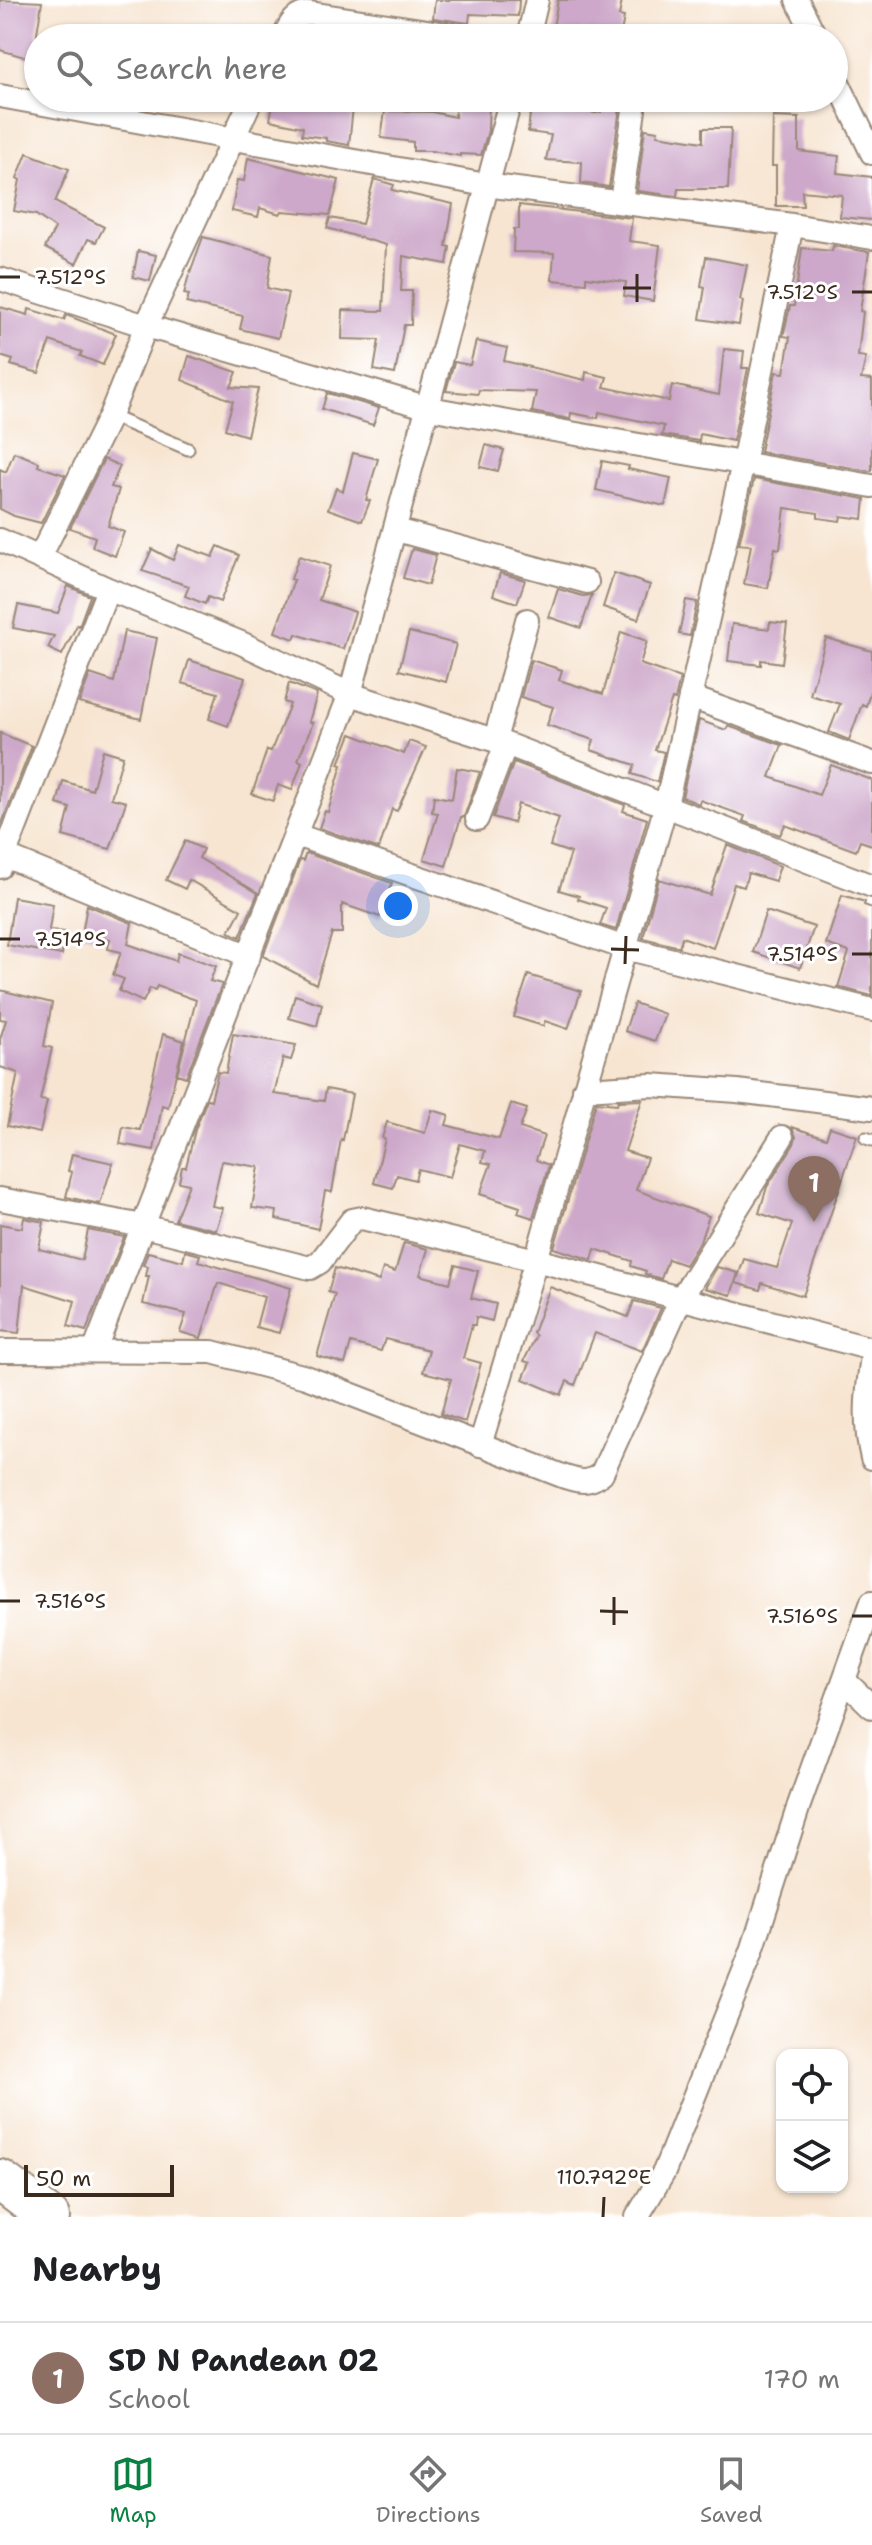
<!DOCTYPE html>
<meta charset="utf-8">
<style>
:root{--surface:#fff;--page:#f6f6f6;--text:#202124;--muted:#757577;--line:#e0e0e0;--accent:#0b8043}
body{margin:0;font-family:"Shantell Sans",sans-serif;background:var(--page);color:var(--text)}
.controls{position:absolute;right:24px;bottom:24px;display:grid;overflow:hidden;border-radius:16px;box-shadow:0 2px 6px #0004}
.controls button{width:72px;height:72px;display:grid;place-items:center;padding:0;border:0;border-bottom:2px solid var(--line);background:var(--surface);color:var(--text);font:40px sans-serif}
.scale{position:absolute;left:24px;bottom:20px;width:150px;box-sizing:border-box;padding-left:8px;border:4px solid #3b2a1e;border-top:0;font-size:22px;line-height:28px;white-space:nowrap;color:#3b2a1e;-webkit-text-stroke:6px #fff;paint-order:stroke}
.you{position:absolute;left:398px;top:906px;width:28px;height:28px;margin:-20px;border:6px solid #fff;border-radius:50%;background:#1a73e8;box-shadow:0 0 0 12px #1a73e833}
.badge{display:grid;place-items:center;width:52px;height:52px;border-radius:50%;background:var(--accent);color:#fff;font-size:26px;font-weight:700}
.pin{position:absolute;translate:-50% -66px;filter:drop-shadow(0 2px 4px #0008)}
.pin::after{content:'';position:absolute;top:42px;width:28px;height:24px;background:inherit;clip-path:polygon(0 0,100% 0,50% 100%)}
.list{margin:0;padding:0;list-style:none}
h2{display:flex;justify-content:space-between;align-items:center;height:104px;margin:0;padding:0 32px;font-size:34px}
h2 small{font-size:26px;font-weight:400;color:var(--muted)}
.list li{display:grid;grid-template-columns:52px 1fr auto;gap:24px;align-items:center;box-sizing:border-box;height:112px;padding:0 32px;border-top:2px solid var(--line)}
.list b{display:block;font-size:30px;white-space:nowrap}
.list p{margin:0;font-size:26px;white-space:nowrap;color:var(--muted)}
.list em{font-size:26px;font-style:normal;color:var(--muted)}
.icon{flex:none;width:44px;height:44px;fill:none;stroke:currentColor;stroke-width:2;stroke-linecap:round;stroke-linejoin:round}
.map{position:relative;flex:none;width:872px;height:2217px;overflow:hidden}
.search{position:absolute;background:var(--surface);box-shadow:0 2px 6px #0004;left:24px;right:24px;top:24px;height:88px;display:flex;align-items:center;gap:20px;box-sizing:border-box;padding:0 28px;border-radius:44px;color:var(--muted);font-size:30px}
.sheet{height:216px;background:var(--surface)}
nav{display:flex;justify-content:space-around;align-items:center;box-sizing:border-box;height:112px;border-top:2px solid var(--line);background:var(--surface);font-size:22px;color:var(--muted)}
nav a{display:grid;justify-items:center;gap:4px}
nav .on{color:var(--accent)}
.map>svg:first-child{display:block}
</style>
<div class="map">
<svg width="872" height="2217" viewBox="0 0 872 2217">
<rect width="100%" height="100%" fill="#fff"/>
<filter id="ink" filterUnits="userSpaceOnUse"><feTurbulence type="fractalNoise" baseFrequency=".0125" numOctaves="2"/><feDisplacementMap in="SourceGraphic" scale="16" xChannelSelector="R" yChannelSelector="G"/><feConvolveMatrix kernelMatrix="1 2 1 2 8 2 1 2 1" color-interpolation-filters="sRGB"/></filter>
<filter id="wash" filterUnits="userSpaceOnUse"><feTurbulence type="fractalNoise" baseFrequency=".006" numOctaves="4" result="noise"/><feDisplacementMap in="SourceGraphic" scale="32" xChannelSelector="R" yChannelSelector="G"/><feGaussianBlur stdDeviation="1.8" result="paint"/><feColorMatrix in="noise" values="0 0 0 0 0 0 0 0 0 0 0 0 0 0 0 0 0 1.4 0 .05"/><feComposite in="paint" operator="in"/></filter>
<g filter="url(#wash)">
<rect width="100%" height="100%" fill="#f7e5d1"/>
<g id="blocks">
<!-- building -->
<path fill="#cda8ca" d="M0 0 42 2 37 33 38 61 0 50Z
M435 0H519L518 16 470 14 469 23 433 18Z
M558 0H622L619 16 624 17 620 38 582 30 581 38H551Z
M310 27 341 32 350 35 349 38H299L304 30Z
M274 98H295L318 102V104L353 107 349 145 326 141V138L302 135 303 127 270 120Z
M456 98H489L488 131 481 155 460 154V156L432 151H413V142L381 138 385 111 432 112 455 117Z
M604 98H627L620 108 609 187 581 183 582 162 546 160 551 135 528 132 531 105 596 113 601 112Z
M773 117 799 118V151L839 156 837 173 872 177V220L840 217 842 195 802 191 803 206H776V166H772Z
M703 128H731L728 189H678L677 196 637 191 645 129 658 131 657 135 703 142Z
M27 153 69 169 55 202 104 227 96 242 88 239 76 264 45 248 55 228 36 215 14 211 20 180 17 178Z
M248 158 339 180 330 215 282 211 280 214 260 208 258 217 232 211 237 180 244 181Z
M374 179 394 185 392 190 453 204 446 246 450 247 447 264 403 256 401 291H412L411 325H404L395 374 374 370 379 340 342 339 343 310 383 311 386 245 327 228 330 218 362 224Z
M519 205 632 218 629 241 660 245 653 301 624 296 626 282 586 277V283L552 280 554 253 513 252 514 229H519Z
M203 237 272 255 267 288 288 293 278 338 240 329 243 316 186 303 189 295 184 294 188 278Z
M833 246 869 252 860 311 863 312 858 356 866 357 861 379 872 380V470L869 471 760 452 776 372 784 373 790 337 783 336 790 306H794L802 248 832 251Z
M138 251 156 255 150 281 133 277Z
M706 257 747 265 740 300 743 301 739 325 700 319 705 287 701 286Z
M0 307 28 315 29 309 64 320 66 315 116 334 103 365 80 356 82 352 50 341 39 373 11 365 13 360 0 356Z
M476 341 507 348 504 361 585 380 586 372 607 377 604 387 669 401 672 385 719 395 724 349 744 351 742 368H748L733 441 700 434 699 441 662 435 664 426 599 412 598 418 571 413 570 419 532 412 536 392 479 390 478 394 446 391 454 362 470 365Z
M189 356 237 372 231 387 258 389 247 436 225 429 233 401 182 380Z
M327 393 379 408 373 425 322 409Z
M486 445 504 450 498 471 480 467Z
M14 452 39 462 38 466 65 475 41 523 14 516 0 509V469L6 472Z
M353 453 378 459 366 500 370 501 362 521 328 509 336 488 343 491Z
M104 459 120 466 111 487 119 489 108 526 124 532 115 556 92 547 95 537 70 528Z
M602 461 629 466 628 469 671 478 665 506 596 490Z
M754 479 865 499 863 519 841 516 840 521 818 518V513L785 508 780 549 775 548 768 588 744 584 751 545 739 544Z
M179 545 213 557 218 546 239 555 220 602 208 597 205 604 185 596 189 586 142 571 152 549 173 560Z
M412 549 436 555 428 585 403 578Z
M299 556 330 566 319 600 355 612 343 649 296 634 294 639 275 632 294 580 291 579Z
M500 573 525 580 517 603 493 595Z
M614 573 650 585 638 619 603 607Z
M68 586 90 596 79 626 77 625 62 655 48 648 54 636 13 628 18 605 58 613Z
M558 589 583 596 592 595 581 628 549 617Z
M686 600 697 602 690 636 679 634Z
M770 622 787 624 782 663 761 660V665L728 661 732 624 769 629Z
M124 631 157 638 141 719 79 703 90 674 114 682Z
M409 632 456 644 446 682 399 670Z
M621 632 647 641 640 664 680 678 675 700 672 699 655 750 664 752 657 782 632 774 635 765 591 750 594 740 547 725 553 707 521 697 531 660 562 670 559 680 603 694Z
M826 638 872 651V685L866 706 862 704 849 740 829 732 840 704 810 695Z
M189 660 245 678 228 726 209 719 218 693 182 683Z
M289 683 317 694 309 722 313 723 298 760 302 762 292 790 278 785 273 801 252 794 267 750 271 751 290 704 284 702Z
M699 720 726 730 728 726 782 745 770 777 819 795 831 765 872 780V845L860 841 856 851 785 825 780 835 743 821 745 816 700 800 699 804 682 797Z
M0 733 32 746 0 828Z
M351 734 404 754 409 741 426 747 397 811 392 809 379 849 319 828 325 811 328 812 342 765 339 764Z
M103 750 123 756 111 798 126 802 110 849 63 836 70 808 57 804 63 781 92 790Z
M514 762 625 805 623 811 647 819 616 930 600 925 606 908 578 899 579 896 559 890 571 853 550 846 559 818 518 804 513 823 493 817Z
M457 768 480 772 464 817H461L446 866 424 859 438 813 432 812 434 796 452 799Z
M185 841 203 849 199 858 258 893 240 937 229 932 241 910 189 880 185 889 166 880Z
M727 845 780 866 775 881 748 873 744 887 734 884 713 948 682 937 679 947 643 938 659 879 710 895Z
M306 853 392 883 380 917 342 904V933H332L316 984 263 956 300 860 303 861Z
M842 895 865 902 864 905 872 908V996L838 987 849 952 826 944Z
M14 897 53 904 49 930 65 932 62 955 7 945Z
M87 905 132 923 128 944 176 961 178 953 216 966 210 981 222 984 186 1077 177 1074 196 1000 157 986 155 990 150 988 143 1002 119 991 124 979 113 975 121 952 108 949 110 939 82 934Z
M766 911 814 927 800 968 753 952Z
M528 975 581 991 568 1029 545 1021 543 1026 514 1017Z
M0 990 52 1003 44 1046 52 1048 40 1100 47 1101 40 1133 7 1126 18 1073 0 1067V1039L6 1020 0 1019Z
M295 995 322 1004 317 1026 289 1018Z
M634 1003 665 1014 655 1041 625 1031Z
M163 1034 184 1041 168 1107 162 1105 154 1150 120 1144 123 1127 140 1130Z
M233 1034 296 1045 291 1060 283 1058 274 1094 324 1101 326 1089 352 1094 343 1140 341 1139 332 1192 325 1191 318 1229 276 1219 277 1211 252 1208 259 1167 222 1161 212 1206 223 1208 216 1230 175 1220 189 1184 179 1182 182 1167H186L195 1130 207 1099 211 1100 218 1072 226 1073Z
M642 1100 625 1151 647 1158 636 1190 709 1216 700 1241 685 1265 668 1259 661 1279 645 1274 646 1271 631 1266 632 1261 595 1249 592 1260 554 1248 596 1102 617 1104 618 1101Z
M511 1104 527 1109 520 1128 544 1136 536 1160 549 1165 533 1218 518 1213 520 1207 480 1194 491 1164 482 1162 485 1151 460 1144 450 1177 418 1169 415 1180 397 1175 393 1188 374 1183 385 1139 382 1138 387 1122 425 1133 432 1110 449 1115 446 1125 499 1139Z
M792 1127 826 1138 830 1127 857 1136 803 1296 762 1283 760 1290 736 1283 744 1259 777 1268 792 1224 759 1213 767 1187 794 1144 796 1137Z
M72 1154 113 1163 100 1204 66 1197 72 1172 68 1171Z
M24 1218 44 1222 39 1249 82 1260 88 1230 124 1237 86 1331 68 1326 75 1301 24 1285 19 1333 0 1331V1224L22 1228Z
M404 1243 428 1249 420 1275 450 1283 455 1265 478 1271 471 1298 496 1304 492 1321 476 1317 475 1325H472L463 1358 481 1363 465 1422 441 1414 451 1379 423 1372 429 1350 385 1339 381 1351 351 1343 345 1364 317 1356 335 1294 328 1292 335 1268 379 1281 383 1268 395 1272Z
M185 1251 200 1255 198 1261 291 1288 279 1333 256 1327 264 1297 218 1283 201 1338 180 1332 186 1314 143 1304 149 1276H146L148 1266 143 1265 148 1252 183 1261Z
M717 1267 738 1273 731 1295 705 1288Z
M550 1287 628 1317 634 1301 661 1308 642 1351 595 1333 575 1385 567 1381 561 1395 523 1379 530 1363 524 1361 536 1336 533 1333Z"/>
</g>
</g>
<g filter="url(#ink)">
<use href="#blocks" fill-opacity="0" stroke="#998878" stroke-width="2"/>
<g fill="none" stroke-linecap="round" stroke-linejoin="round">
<defs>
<path id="lane" d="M110 416 188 449
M866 1138 872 1140"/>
<path id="street" d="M797 0 816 38
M283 38C290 25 294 14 310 13L473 38
M528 38 537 0
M834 74 872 153
M0 96 486 185 792 225 872 238
M621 202 634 110
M0 279 146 326 429 408 872 486
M396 530 587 582
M0 540 108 589 241 643 350 694 506 744 872 886
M40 557 110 416 146 326 252 98
M690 697 872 763
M495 740 527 620
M477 819 506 744
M296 835 625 948 872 1010
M0 854 249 956
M0 867 108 589
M584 1089 651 1085 737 1091 872 1108
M0 1199 143 1226 310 1268 320 1262 352 1220 362 1218 536 1260 872 1349
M95 1349 350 694 511 98
M0 1351 212 1352 306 1377 565 1477C581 1482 589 1484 602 1473L681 1298 782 1137
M872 1356C867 1391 863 1422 872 1458
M480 1445 536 1260 666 805 743 463 792 225
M845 1681 872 1707
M637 2217 664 2172 752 1951 799 1805 872 1602"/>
<path id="highway" d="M0 2180 49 2217"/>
</defs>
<!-- lane casing -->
<use href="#lane" stroke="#998878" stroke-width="15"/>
<!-- street casing -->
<use href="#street" stroke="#998878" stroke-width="26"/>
<!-- highway casing -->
<use href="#highway" stroke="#998878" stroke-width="44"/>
<!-- lane -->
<use href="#lane" stroke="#fff" stroke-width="11"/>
<!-- street -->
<use href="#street" stroke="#fff" stroke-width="22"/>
<!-- highway -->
<use href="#highway" stroke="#fff" stroke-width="40"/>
</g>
</g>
<!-- ticks -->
<path fill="none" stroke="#3b2a1e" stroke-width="3" d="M0 277H20M623 288H651M852 292H872M637 302V274M0 939H20M611 949 639 950M852 954H872M625 964 626 936M0 1601H20M600 1611 628 1612M852 1616H872M614 1625V1597M603 2217 604 2197"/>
<g font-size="20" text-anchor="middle" fill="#3b2a1e" stroke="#fff" stroke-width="6" stroke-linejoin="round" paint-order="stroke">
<text x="70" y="284">7.512°S</text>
<text x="802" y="299">7.512°S</text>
<text x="70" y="946">7.514°S</text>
<text x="802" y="961">7.514°S</text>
<text x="70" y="1608">7.516°S</text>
<text x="802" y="1623">7.516°S</text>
<text x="604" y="2184">110.792°E</text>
</g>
</svg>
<div class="controls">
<button><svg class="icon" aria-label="locate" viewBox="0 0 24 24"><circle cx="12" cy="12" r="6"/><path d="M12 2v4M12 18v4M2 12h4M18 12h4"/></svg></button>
<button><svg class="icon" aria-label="layers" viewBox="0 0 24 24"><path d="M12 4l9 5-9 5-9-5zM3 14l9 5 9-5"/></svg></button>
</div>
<div class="scale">50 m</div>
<div class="you"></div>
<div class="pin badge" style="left:814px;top:1222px;background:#8d6e63">1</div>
<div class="search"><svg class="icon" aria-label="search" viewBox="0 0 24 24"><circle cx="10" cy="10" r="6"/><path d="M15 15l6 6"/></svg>Search here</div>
</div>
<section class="sheet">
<h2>Nearby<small></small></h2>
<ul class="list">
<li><span class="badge" style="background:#8d6e63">1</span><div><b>SD N Pandean 02</b><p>School</p></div><em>170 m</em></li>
</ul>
</section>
<nav>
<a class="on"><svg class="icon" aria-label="map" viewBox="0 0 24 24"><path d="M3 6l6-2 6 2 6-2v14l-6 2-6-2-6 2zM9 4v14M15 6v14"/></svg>Map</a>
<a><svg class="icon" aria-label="directions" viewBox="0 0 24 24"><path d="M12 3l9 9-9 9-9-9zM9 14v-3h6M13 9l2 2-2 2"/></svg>Directions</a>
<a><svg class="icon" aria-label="saved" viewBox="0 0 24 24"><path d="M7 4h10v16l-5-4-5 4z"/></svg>Saved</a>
</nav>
